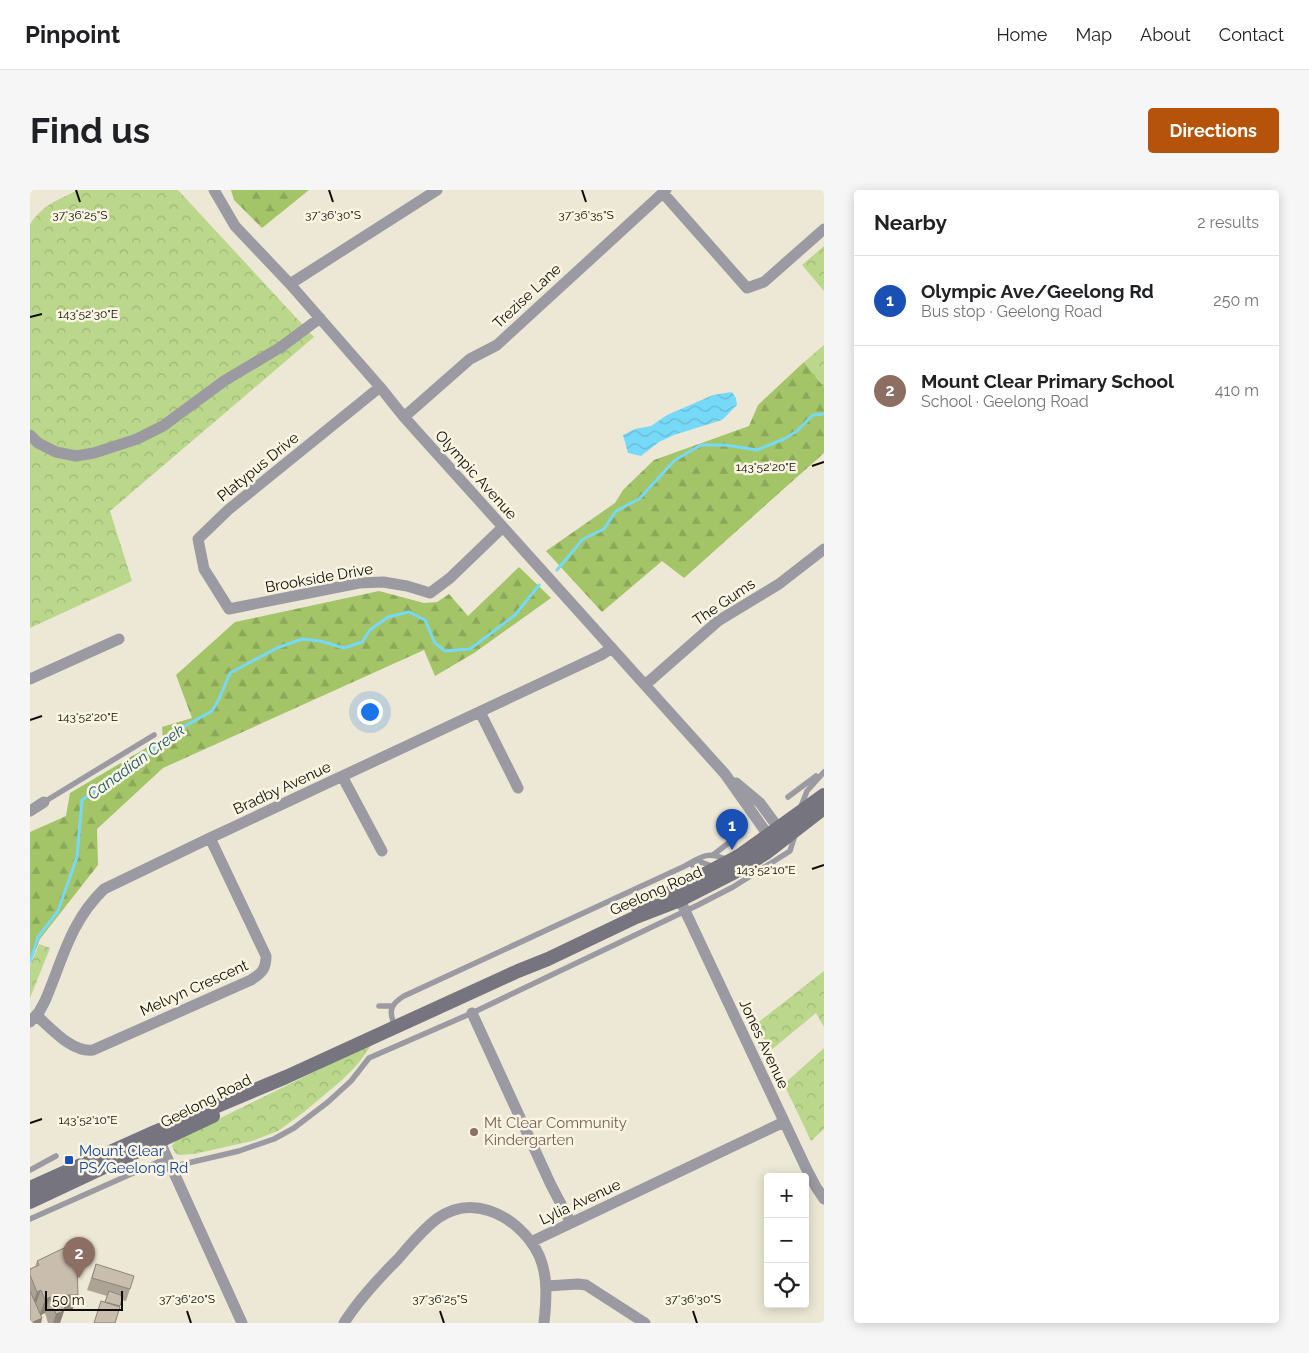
<!DOCTYPE html>
<meta charset="utf-8">
<style>
:root{--surface:#fff;--page:#f6f6f6;--text:#202124;--muted:#757577;--line:#e0e0e0;--accent:#b45309}
body{margin:0;font-family:Raleway,sans-serif;background:var(--page);color:var(--text)}
.controls{position:absolute;right:15px;bottom:15px;display:grid;overflow:hidden;border-radius:5px;box-shadow:0 2px 12px #0003}
.controls button{width:45px;height:45px;display:grid;place-items:center;padding:0;border:0;border-bottom:1px solid var(--line);background:var(--surface);color:var(--text);font:25px sans-serif}
.scale{position:absolute;left:15px;bottom:12px;width:78px;box-sizing:border-box;padding-left:5px;border:2px solid #0d0c06;border-top:0;font-size:14px;line-height:18px;white-space:nowrap;color:#0d0c06;-webkit-text-stroke:4px #f9f5e2;paint-order:stroke}
.you{position:absolute;left:339px;top:521px;width:18px;height:18px;margin:-12px;border:4px solid #fff;border-radius:50%;background:#1a73e8;box-shadow:0 0 0 8px #1a73e833}
.badge{display:grid;place-items:center;width:32px;height:32px;border-radius:50%;background:var(--accent);color:#fff;font-size:16px;font-weight:700}
.pin{position:absolute;translate:-50% -41px;filter:drop-shadow(0 1px 2px #0008)}
.pin::after{content:'';position:absolute;top:26px;width:18px;height:15px;background:inherit;clip-path:polygon(0 0,100% 0,50% 100%)}
.list{margin:0;padding:0;list-style:none}
h2{display:flex;justify-content:space-between;align-items:center;height:65px;margin:0;padding:0 20px;font-size:21px}
h2 small{font-size:16px;font-weight:400;color:var(--muted)}
.list li{display:grid;grid-template-columns:32px 1fr auto;gap:15px;align-items:center;box-sizing:border-box;height:90px;padding:0 20px;border-top:1px solid var(--line)}
.list b{display:block;font-size:19px;white-space:nowrap}
.list p{margin:0;font-size:16px;white-space:nowrap;color:var(--muted)}
.list em{font-size:16px;font-style:normal;color:var(--muted)}
.icon{flex:none;width:28px;height:28px;fill:none;stroke:currentColor;stroke-width:2;stroke-linecap:round;stroke-linejoin:round}
.map{position:relative;flex:none;width:794px;height:1133px;overflow:hidden;border-radius:5px}
header{display:flex;align-items:center;gap:30px;box-sizing:border-box;height:70px;padding:0 25px;background:var(--surface);border-bottom:1px solid var(--line)}
header strong{font-size:24px}
nav{display:flex;gap:28px;margin-inline-start:auto;font-size:18px}
.intro{display:flex;align-items:center;justify-content:space-between;box-sizing:border-box;height:120px;padding:0 30px}
h1{margin:0;font-size:35px}
.button{padding:12px 22px;border-radius:5px;background:var(--accent);color:#fff;font-size:18px;font-weight:700}
main{display:flex;gap:30px;padding:0 30px}
aside{flex:1;background:var(--surface);border-radius:5px;box-shadow:0 2px 12px #0003}
.map>svg:first-child{display:block}
</style>
<header>
<strong>Pinpoint</strong>
<nav><a>Home</a><a>Map</a><a>About</a><a>Contact</a></nav>
</header>
<div class="intro"><h1>Find us</h1><a class="button">Directions</a></div>
<main>
<div class="map">
<svg width="794" height="1133" viewBox="0 0 794 1133">
<defs>
<pattern id="forest-firs" width="22" height="20" patternUnits="userSpaceOnUse" patternTransform="scale(1.25)"><rect width="22" height="20" fill="#a3c467"/><path d="M5 1l3.5 6h-7zM16 11l3.5 6h-7z" fill="#8ba758"/></pattern>
<pattern id="park-crowns" width="20" height="18" patternUnits="userSpaceOnUse" patternTransform="scale(1.25)"><rect width="20" height="18" fill="#bad78b"/><path d="M2 6a3 3 0 1 1 6 0M12 15a3 3 0 1 1 6 0" fill="none" stroke="#9fb776"/></pattern>
<pattern id="water-waves" width="16" height="10" patternUnits="userSpaceOnUse" patternTransform="scale(1.25)"><rect width="16" height="10" fill="#77d9f8"/><path d="M0 5q4-4 8 0t8 0" fill="none" stroke="#66b9d3"/></pattern>
</defs>
<rect width="100%" height="100%" fill="#ece8d5"/>
<!-- forest -->
<path fill="url(#forest-firs)" d="M201 0H279L232 38 204 10Z
M774 172 794 197V263L654 388 632 371 572 422 516 361 585 313 593 300 624 270 719 236 728 215Z
M489 377 521 408 444 463 405 486 394 460 133 578 67 639 68 675 10 749 0 774V642L36 626 40 603 133 548 132 537 162 528 146 485 205 432 349 401 394 413 407 412 419 404 438 426Z"/>
<!-- park -->
<path fill="url(#park-crowns)" d="M48 0H148L284 147 80 321 102 391 0 438V34C14 14 28 10 48 0Z
M794 56V101L772 75Z
M794 155V197L774 172Z
M9 754 20 758 0 808V776Z
M794 781V837L786 823 740 861 726 834Z
M343 853 327 875 312 890 274 922 248 941 222 951 164 964 149 965 145 963 142 956 146 950Z
M794 858V939L781 951 754 894Z"/>
<!-- water -->
<path fill="url(#water-waves)" d="M702 202 706 208 707 215 692 230 644 245 629 252 611 266 598 263 593 245 605 239 621 236 637 225 683 205Z"/>
<g fill="none" stroke-linecap="round" stroke-linejoin="round">
<!-- stream -->
<path stroke="#77d9f8" stroke-width="3" d="M527 380 553 349 574 339 586 321 609 309 645 270 671 255H695L727 260 754 249 767 241 783 225 794 224
M0 772 8 747 28 721 47 667 52 610 74 595 99 581 139 545 182 521 189 509 200 483 247 458 272 449 290 451 314 458 332 452 340 440 358 427 379 422 395 430 405 453 415 461 440 459 485 425 509 395"/>
<!-- service -->
<path stroke="#9b99a1" stroke-width="5.5" d="M758 607 786 586
M14 612 124 545
M770 619 777 601 794 582
M683 665 705 648
M662 675 671 672 684 677
M349 816H362
M365 837C359 822 359 815 374 806L655 676C672 666 678 661 697 670
M141 977 209 961 244 949 264 938 298 912 321 891 339 868 442 823 668 715 703 697 760 661 765 645
M0 980 26 966
M0 1029 137 968"/>
<!-- minor -->
<path stroke="#9b99a1" stroke-width="11" d="M184 0 205 36 260 94 350 197 374 227 695 584 743 652
M633 3 717 98 734 92 794 39
M260 94 407 0
M350 197 198 320 168 349 174 379 199 419 329 393 353 392 377 396 400 403 420 388 473 337
M374 227 440 169 467 155 636 0
M0 245 8 253 26 262 46 266 64 263 107 249 133 236 194 191 251 157 290 128
M0 489 89 449
M615 495 688 431 749 394 794 359
M450 522 488 598
M312 586 352 661
M706 593 730 613 752 643
M0 621 14 612
M650 710 776 978 786 997 794 1009
M442 823 521 995 541 1033
M6 825C21 838 42 863 63 860L221 790C232 783 236 779 236 766L180 648
M0 832 9 822 15 811C33 769 40 732 74 699L180 648 571 465 582 458
M130 952 212 1133
M501 1052C519 1075 517 1105 514 1133
M517 1096 548 1094 556 1095 615 1133
M314 1133C329 1109 348 1089 368 1069 380 1055 393 1039 408 1028 441 1005 479 1023 501 1052L754 932"/>
<!-- secondary -->
<path stroke="#76747f" stroke-width="14" d="M608 717 645 700 709 666 794 605
M0 998 125 942 256 887 488 781 518 769 606 727 650 710 703 683 736 663 794 618
M0 1012 183 926"/>
</g>
<!-- wall -->
<path fill="#ada395" d="M7 1071 36 1073 42 1121H34L30 1133H18L15 1123 11 1125 12 1128 11 1133H0V1079L5 1077Z
M66 1074 100 1099 96 1111 92 1110 85 1133H64L71 1111 75 1112 77 1106 57 1100Z"/>
<!-- shaded-wall -->
<path fill="#8d8479" d="M11 1100 5 1116 1 1117 7 1102Z
M36 1105H48L42 1121H34L30 1133H23L26 1124Z
M20 1107 15 1123 9 1126 15 1110Z
M12 1128 11 1133H1Z"/>
<!-- building -->
<path fill="#c9bdad" stroke="#8d8479" d="M36 1057V1073H47L48 1105H36L34 1121 26 1124 20 1107 15 1110 11 1100 7 1102 0 1085V1079L9 1075 7 1071Z
M66 1074 104 1086 100 1099 62 1088Z
M0 1101 12 1128 1 1133H0Z
M79 1101 93 1106 90 1116 75 1112Z
M71 1111 90 1117 85 1133H64Z"/>
<!-- ticks -->
<path fill="none" stroke="#0d0c06" stroke-width="2" d="M46 0 50 12M299 0 303 12M552 0 556 12M0 127 12 124M782 276 794 272M0 530 12 526M782 679 794 675M0 933 12 929M157 1121 161 1133M410 1121 414 1133M663 1121 667 1133"/>
<!-- markers -->
<circle fill="#8d6e63" stroke="#f9f5e2" stroke-width="2" cx="444" cy="942" r="5"/>
<rect fill="#1a4fb4" stroke="#f9f5e2" stroke-width="2" x="34" y="965" width="10" height="10" rx="2.5"/>
<g text-anchor="middle" dominant-baseline="central" stroke-width="5" stroke-linejoin="round" paint-order="stroke">
<!-- street labels -->
<g font-size="15" fill="#0d0c06" stroke="#f9f5e2">
<text transform="translate(497 106) rotate(-43)">Trezise Lane</text>
<text transform="translate(228 277) rotate(-39)">Platypus Drive</text>
<text transform="translate(446 285) rotate(48)">Olympic Avenue</text>
<text transform="translate(289 388) rotate(-10)">Brookside Drive</text>
<text transform="translate(694 412) rotate(-34)">The Gums</text>
<text transform="translate(252 598) rotate(-25)">Bradby Avenue</text>
<text transform="translate(626 701) rotate(-24)">Geelong Road</text>
<text transform="translate(164 798) rotate(-24)">Melvyn Crescent</text>
<text transform="translate(734 854) rotate(65)">Jones Avenue</text>
<text transform="translate(176 911) rotate(-27)">Geelong Road</text>
<text transform="translate(550 1012) rotate(-25)">Lylia Avenue</text>
</g>
<!-- education labels -->
<g font-size="15" fill="#785e54" stroke="#f9f5e2" text-anchor="start">
<text x="454" y="933">Mt Clear Community<tspan x="454" dy="17">Kindergarten</tspan></text>
</g>
<!-- transit labels -->
<g font-size="15" fill="#164399" stroke="#f9f5e2" text-anchor="start">
<text x="49" y="961">Mount Clear<tspan x="49" dy="17">PS/Geelong Rd</tspan></text>
</g>
<!-- water labels -->
<g font-size="16" font-style="italic" fill="#215868" stroke="#f9f5e2">
<text transform="translate(106 572) rotate(-36)">Canadian Creek</text>
</g>
</g>
<g font-size="12" text-anchor="middle" fill="#0d0c06" stroke="#f9f5e2" stroke-width="5" stroke-linejoin="round" paint-order="stroke">
<text x="50" y="29">37°36'25"S</text>
<text x="303" y="29">37°36'30"S</text>
<text x="556" y="29">37°36'35"S</text>
<text x="58" y="128">143°52'30"E</text>
<text x="736" y="281">143°52'20"E</text>
<text x="58" y="531">143°52'20"E</text>
<text x="736" y="684">143°52'10"E</text>
<text x="58" y="934">143°52'10"E</text>
<text x="157" y="1113">37°36'20"S</text>
<text x="410" y="1113">37°36'25"S</text>
<text x="663" y="1113">37°36'30"S</text>
</g>
</svg>
<div class="controls">
<button>+</button>
<button>−</button>
<button><svg class="icon" aria-label="locate" viewBox="0 0 24 24"><circle cx="12" cy="12" r="6"/><path d="M12 2v4M12 18v4M2 12h4M18 12h4"/></svg></button>
</div>
<div class="scale">50 m</div>
<div class="you"></div>
<div class="pin badge" style="left:702px;top:660px;background:#1a4fb4">1</div>
<div class="pin badge" style="left:49px;top:1088px;background:#8d6e63">2</div>
</div>
<aside>
<h2>Nearby<small>2 results</small></h2>
<ul class="list">
<li><span class="badge" style="background:#1a4fb4">1</span><div><b>Olympic Ave/Geelong Rd</b><p>Bus stop · Geelong Road</p></div><em>250 m</em></li>
<li><span class="badge" style="background:#8d6e63">2</span><div><b>Mount Clear Primary School</b><p>School · Geelong Road</p></div><em>410 m</em></li>
</ul>
</aside>
</main>
